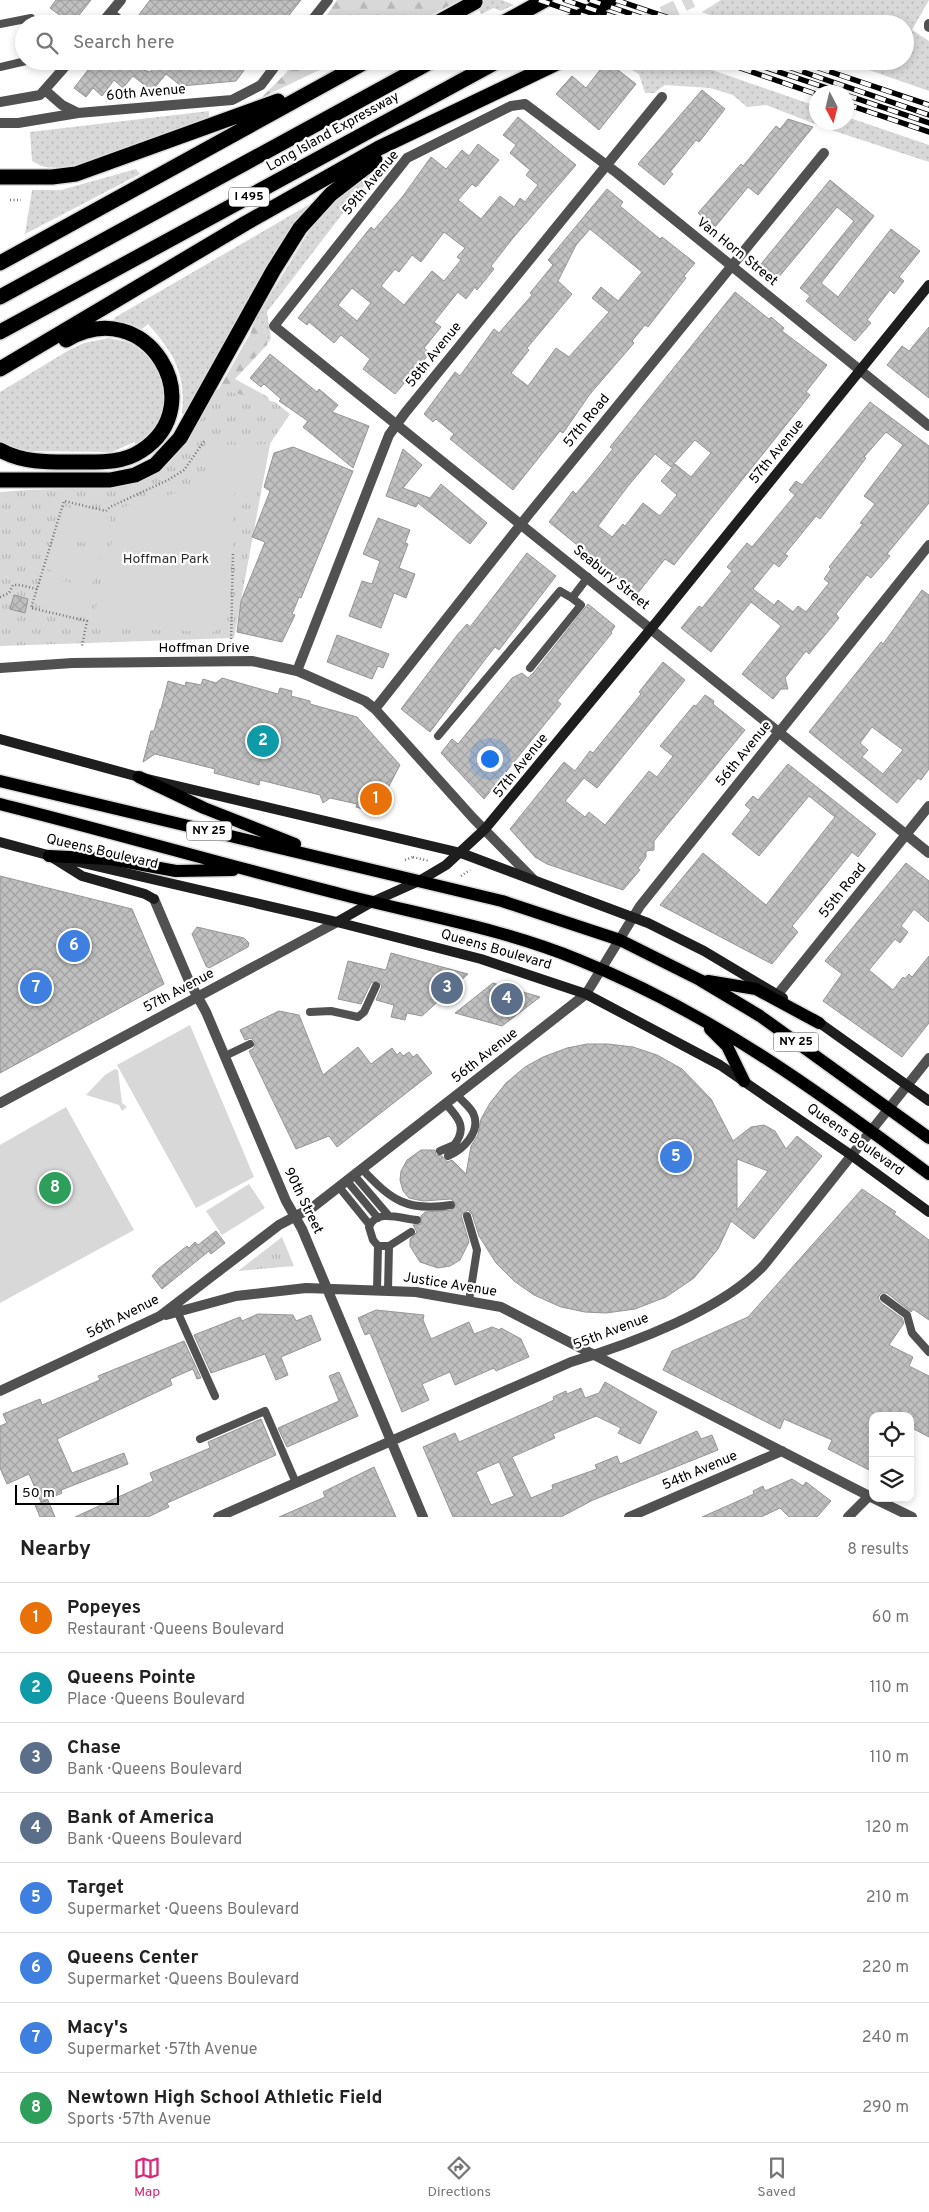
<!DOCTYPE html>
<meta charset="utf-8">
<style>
:root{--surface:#fff;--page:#f6f6f6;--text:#222;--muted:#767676;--line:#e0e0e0;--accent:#db2777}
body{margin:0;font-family:Overpass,sans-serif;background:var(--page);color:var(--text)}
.controls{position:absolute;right:15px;bottom:15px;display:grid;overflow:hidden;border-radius:10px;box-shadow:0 2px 8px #0003}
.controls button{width:45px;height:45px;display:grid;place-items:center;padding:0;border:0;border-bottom:1px solid var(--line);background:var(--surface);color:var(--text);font:25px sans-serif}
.compass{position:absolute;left:809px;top:85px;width:45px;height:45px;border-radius:50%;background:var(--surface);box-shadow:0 2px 8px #0003;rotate:173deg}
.scale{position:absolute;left:15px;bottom:12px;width:104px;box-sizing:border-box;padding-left:5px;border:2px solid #000;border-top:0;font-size:14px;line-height:18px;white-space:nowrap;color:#000;-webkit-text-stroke:4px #fff;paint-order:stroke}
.you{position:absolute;left:489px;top:758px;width:18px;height:18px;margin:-12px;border:4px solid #fff;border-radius:50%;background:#1a73e8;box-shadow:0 0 0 8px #1a73e833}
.badge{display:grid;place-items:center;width:32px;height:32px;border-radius:50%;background:var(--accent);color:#fff;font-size:16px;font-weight:700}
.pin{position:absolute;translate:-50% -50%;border:2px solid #fff;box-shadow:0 1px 5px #0006}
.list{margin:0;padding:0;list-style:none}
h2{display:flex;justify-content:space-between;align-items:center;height:65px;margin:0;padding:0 20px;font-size:21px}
h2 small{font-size:16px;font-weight:400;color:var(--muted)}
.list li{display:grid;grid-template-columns:32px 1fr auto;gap:15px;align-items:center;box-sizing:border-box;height:70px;padding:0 20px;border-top:1px solid var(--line)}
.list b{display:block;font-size:19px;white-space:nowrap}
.list p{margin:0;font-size:16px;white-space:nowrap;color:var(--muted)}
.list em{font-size:16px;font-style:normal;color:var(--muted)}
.icon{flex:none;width:28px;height:28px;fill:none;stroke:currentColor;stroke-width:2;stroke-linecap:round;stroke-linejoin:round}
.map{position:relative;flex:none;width:929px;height:1517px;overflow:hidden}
.search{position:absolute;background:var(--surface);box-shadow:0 2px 8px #0003;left:15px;right:15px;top:15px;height:55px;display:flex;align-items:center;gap:12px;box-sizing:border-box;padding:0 18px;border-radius:28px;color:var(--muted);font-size:19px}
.sheet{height:625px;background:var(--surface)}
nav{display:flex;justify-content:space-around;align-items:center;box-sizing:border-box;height:70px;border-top:1px solid var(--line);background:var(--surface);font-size:14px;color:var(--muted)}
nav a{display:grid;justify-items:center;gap:2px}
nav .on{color:var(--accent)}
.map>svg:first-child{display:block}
</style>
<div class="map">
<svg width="929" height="1517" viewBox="0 0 929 1517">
<defs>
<pattern id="grass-dots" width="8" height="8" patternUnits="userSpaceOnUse" patternTransform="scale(1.25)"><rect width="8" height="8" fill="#d8d8d8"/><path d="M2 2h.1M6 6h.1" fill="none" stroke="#b8b8b8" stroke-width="1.8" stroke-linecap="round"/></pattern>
<pattern id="forest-firs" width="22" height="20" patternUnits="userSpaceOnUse" patternTransform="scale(1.25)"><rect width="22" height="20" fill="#d8d8d8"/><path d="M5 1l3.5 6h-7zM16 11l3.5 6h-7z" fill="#b8b8b8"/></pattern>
<pattern id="park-tufts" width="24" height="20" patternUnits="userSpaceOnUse" patternTransform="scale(1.25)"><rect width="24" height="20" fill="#d8d8d8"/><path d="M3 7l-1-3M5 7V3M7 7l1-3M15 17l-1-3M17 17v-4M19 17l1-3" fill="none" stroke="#b8b8b8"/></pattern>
<pattern id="building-cross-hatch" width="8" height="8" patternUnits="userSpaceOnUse" patternTransform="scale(1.25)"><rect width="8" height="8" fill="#c0c0c0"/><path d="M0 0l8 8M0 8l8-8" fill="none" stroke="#a3a3a3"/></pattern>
</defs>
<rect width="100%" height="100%" fill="#fff"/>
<!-- grass -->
<path fill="url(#grass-dots)" d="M474 0H502L514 5 501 11 494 8 481 14Z
M721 0H929L912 30 929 41V91L843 61H905V24H735L702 12Z
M595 61H686L816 106V122H846L847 117 929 145V162L828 129 766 105 747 107 733 95 710 88 665 85 654 93H645L639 74 617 62 584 69Z
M209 111V120C176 132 77 173 46 167 42 167 36 163 32 161L30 132Z
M380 165 267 312 271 338 267 345C267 334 265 325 256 318L314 223 344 192Z
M136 169 140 174 25 234 32 190H61Z
M310 204 312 207C294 224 282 244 269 265 238 313 214 365 185 414L182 413C186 374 174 353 148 324L142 329 128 323 115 321 114 318Z
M109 338C117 340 128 341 135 346 162 365 178 401 155 431 151 437 142 441 137 446L134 442 112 452 21 451 0 442V392L69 350 84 343Z"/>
<!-- forest -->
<path fill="url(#forest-firs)" d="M337 0H460L414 24H321Z
M294 61H338L261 98 286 73Z
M256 318C265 325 267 334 267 345L235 379 268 397 276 418 164 478 115 497 0 493 118 490 142 483 169 465 205 413 250 334Z"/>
<!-- park -->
<path fill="url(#park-tufts)" d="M216 389 275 402 290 414 270 444 234 638 0 646V492C22 490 44 489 66 489 113 488 146 492 179 452Z
M282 1237 294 1266 238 1271Z"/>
<!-- garden -->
<path fill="#d8d8d8" d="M270 444 262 485 204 484 209 445Z
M208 489H235L228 615 215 632 94 628V615L120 508 183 491Z
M64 506 111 519 103 548 56 535Z
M54 540 101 553 93 582 46 569Z
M47 576 93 589 85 618 39 605Z
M190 1025 254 1177 196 1208 117 1065Z
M115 1069 118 1070 122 1103 127 1107 122 1111 119 1105 86 1095 105 1075Z
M66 1107 134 1230 0 1303V1145Z
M249 1184 265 1208 222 1235 206 1211Z"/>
<!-- building -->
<path fill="url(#building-cross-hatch)" stroke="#959595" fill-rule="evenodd" d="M56 0H91L72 24 50 8Z
M150 0H301L282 24H132Z
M95 61H136L143 70 150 72 159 61H251L236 81 181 86 166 74 152 91 133 76 123 88 114 80 102 96 93 88 86 97 74 88Z
M609 63 636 84 599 130 556 94 572 76 586 88 603 66 605 68Z
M702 90 725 109 699 142 696 140 679 161 670 172 673 174 664 185 638 164Z
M518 117 576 165 513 238 491 266 494 269 477 290 475 287 466 299 458 292 434 322 441 327 424 348 430 353 395 394 363 369 370 359 341 335 334 343 309 322 307 325 298 318 371 227 374 230 403 196 431 157 446 169 462 150 469 156 478 144 499 160 476 187 472 184 458 200 481 219 500 196 514 207 520 198 525 202 538 185 526 175 530 170 510 153 516 145 503 135ZM444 232 465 248 457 257 461 260 444 281 432 271 404 305 381 286 395 269 399 272 412 255 421 262ZM352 288 371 303 357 321 338 305Z
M788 119 813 127 758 195 748 187 715 227 698 213 741 164 743 166 776 126 780 129Z
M830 180 874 216 821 283 838 297 891 229 920 251 899 277 904 281 894 294 890 290 867 320 871 323 855 341 806 301 810 296 800 288 854 221 837 207 778 278 761 264Z
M607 189 623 202 620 206 660 239 662 237 695 263 684 276 686 278 648 327 645 325 632 341 634 343 590 394 563 433 560 431 513 490 450 439 454 434 436 419 433 422 424 414 455 372 460 376 494 329 499 333 532 295 530 293 553 265 548 260ZM590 229 642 272 618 301 601 287 592 298 609 312 569 357 556 348 528 386 511 373 529 350 527 348 572 294 558 281 576 245Z
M735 292 769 319 771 317 784 328 782 331 827 365 806 392 810 395 674 565 665 559 637 594 549 522 573 491 576 494 596 470 613 449 610 447ZM695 440 711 453 691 477 675 464 661 481 677 495 660 516 643 503 625 526 623 524 612 537 598 526 628 486 655 454 671 467Z
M929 327V398L887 365 902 346 909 351Z
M270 354 317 392 319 389 338 405 332 412 369 426 353 468 303 427 308 421 279 401 281 399 264 384 261 387 250 378Z
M870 402 929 446V503L887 554 890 556 871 578 867 575 836 614 839 618 830 629 809 654 806 651 785 678 788 689H781L773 699 742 674 781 626 751 602 711 652 681 628 699 606 702 608 732 571 727 567 747 543 752 547 795 495 789 490 796 481 802 485ZM886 432 903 445 864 496 875 504 860 523 863 524 829 567 831 569 824 579 829 583 806 612 798 606 793 612 778 600 774 605 753 589 774 563 779 567 788 556 785 554 816 516 820 519 866 458 864 457Z
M293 447 353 471 301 598 299 597 292 614 295 615 282 642 237 632 241 601 265 542 252 537 270 491 264 487 274 453Z
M403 449 422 465 403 488 430 498 441 484 487 523 470 544 418 503 416 507 386 496Z
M378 518 410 530 405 543 408 544 399 568 415 574 406 598 394 593 381 628 349 616 362 581 372 584 380 561 363 554Z
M527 553 556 576 499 650 495 647 487 657 430 732 401 709 458 634 467 624 470 627Z
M922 590 929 595V769L921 780 918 778 897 803 809 732 881 642 883 644ZM872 727 903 750 883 774 862 757 868 750 860 743Z
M14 595 28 599 25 613 10 609Z
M588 604 615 626 611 632 612 633 557 701 561 704 484 799 441 753 452 739 458 744 512 678 522 673 528 678 534 672Z
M337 635 389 654 383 668 378 666 372 679 327 662Z
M663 662 685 680 597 788 584 778 565 801 585 817 589 812 605 825 649 771 657 777 673 756 660 746 694 705 696 706 705 695 714 701 713 704 745 730 654 841V850L646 851V857L638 868 640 870 623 890 547 864 535 857 510 829 564 762 575 771 590 751 593 753 641 694 639 692Z
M222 678 278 694 280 688 292 691 291 696 310 701V704L357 717 400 765 375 813 356 807 357 804 330 798 323 803 320 795 260 780 259 785 214 773 215 769 155 754 143 762 151 731H154L160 709H161L168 681 185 686 186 682 201 685 203 679 216 683Z
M788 764 876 834 858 857 852 852 802 914 792 926 798 932 772 964 660 905 703 853 766 905 835 817 809 796 759 856 732 834 751 810 745 805 753 796 758 800Z
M906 863 929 881V922L914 909 901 926 908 932 900 943 895 939 869 970 893 990 903 977 905 979 909 974 912 977 929 956V1023L902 1057 823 1001 842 974 825 961Z
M0 876 132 909 164 984 0 1073Z
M197 927 244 938 249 943 248 947 209 968 206 966 192 934Z
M391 953 420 961 468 974 422 1016 407 1013 405 1020 391 1017 394 1005 376 1000 382 986 378 981 371 983 361 1004 338 999 348 961 386 970Z
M493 983 540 997 502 1026 455 1013Z
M279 1011 299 1015 323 1075 358 1047 371 1064 392 1048 397 1055 400 1052 403 1056 409 1052 413 1057 417 1054 432 1073 337 1147 329 1136 296 1149 249 1051 254 1048 255 1042 251 1038 245 1040 240 1030Z
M587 1044H608L633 1047 657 1055 682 1069 711 1099 733 1141 751 1127 764 1125 775 1131 786 1149 797 1136 822 1156 754 1239 731 1221 718 1249 694 1278 666 1297 635 1309 606 1313 585 1312 561 1307 534 1295 514 1281 496 1263 479 1236 472 1214 468 1210 461 1215 469 1242 460 1260 450 1266 438 1268 420 1262 410 1246V1239L417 1232 413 1225 421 1224V1216L425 1212 452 1210 456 1204 451 1199 423 1201 409 1198 403 1191 400 1180 401 1171 407 1160 421 1150H435L436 1155 442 1156 447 1162 452 1160 466 1174 471 1146 478 1135 481 1119 490 1103 506 1083 525 1067 543 1057 567 1048ZM737 1159 768 1171 737 1210Z
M862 1189 896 1212 894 1214 929 1240V1320L913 1309 911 1312 887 1293H881L878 1298 881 1303 902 1318 904 1323 889 1345 913 1357 909 1366 929 1376V1437L910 1427V1416H873V1472L828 1449 832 1440 784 1419 780 1429 663 1370 672 1351 748 1317Z
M216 1231 225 1243 211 1254 209 1251 162 1289 152 1276 158 1269 187 1246 189 1248 195 1242 198 1245Z
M376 1310 424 1315 423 1320 431 1339 469 1322 474 1334 492 1327 500 1330 501 1328 521 1339 529 1357 496 1371 494 1368 455 1385 450 1372 422 1384 429 1400 402 1412 370 1333 365 1335 358 1318Z
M258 1314 293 1315 296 1321 311 1315 321 1340 281 1357 288 1375 276 1380 265 1354 211 1373 194 1335 240 1317 242 1321Z
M184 1341 201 1378 197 1379 193 1369 170 1379 172 1385 57 1439 72 1473 124 1453 128 1464 61 1490 62 1493 41 1502 29 1474 7 1484 0 1468V1426L7 1423 3 1414 40 1399 42 1405 100 1380 98 1376Z
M339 1372 358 1416 287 1447 278 1428 339 1401 329 1376Z
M605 1382 657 1412 640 1444 618 1433 621 1428 596 1416 553 1434 555 1438 512 1457 531 1498 553 1489 552 1485 597 1469 595 1465 617 1456 620 1464 697 1431 701 1439 712 1435 718 1450 593 1500 561 1517H453L423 1447 455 1433 459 1442 541 1406 554 1400 553 1397 566 1391 567 1394 581 1388 585 1398 599 1393ZM499 1462 514 1496 491 1505 476 1472Z
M261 1419 276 1455 167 1503 169 1507 148 1517H75L153 1481 150 1473 210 1448 208 1442Z
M374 1467 396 1517H279L325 1497 323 1492Z
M792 1479 803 1486 806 1482 831 1501 817 1517H789L780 1508 761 1517H702L754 1494 753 1491 763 1486 765 1491Z
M48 1500 55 1517H40L35 1505Z"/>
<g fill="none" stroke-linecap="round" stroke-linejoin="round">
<!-- highway-tunnel -->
<path stroke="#d9d9d9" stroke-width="15" stroke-dasharray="15 8" stroke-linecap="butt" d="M642 24 692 0"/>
<defs>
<path id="primary" d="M139 777 204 808 295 844
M0 781 502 901 620 940 700 980 760 1016 929 1138
M0 804C115 833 229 866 344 895 422 915 504 929 579 960 709 1012 818 1091 929 1174
M49 856 110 859 176 871 233 870
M708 981 756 989 819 1023
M710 1029 727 1046 744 1081"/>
<path id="highway" d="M435 24 475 2
M501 24 545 0
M567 24 610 0
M0 177H52L76 174 278 101
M0 263 367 61
M0 297 432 61
M0 332 498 61
M0 369 246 223 379 148 561 61
M0 450C25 464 54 462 82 462 101 462 123 463 141 451 213 405 147 292 66 340
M0 480H110L135 475 155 465 180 438 273 271 300 228 331 194 375 160"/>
</defs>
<!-- primary casing -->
<use href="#primary" stroke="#dbdbdb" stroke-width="15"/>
<!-- highway casing -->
<use href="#highway" stroke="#dbdbdb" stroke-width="18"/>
<!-- path -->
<path stroke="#737373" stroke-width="2.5" stroke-dasharray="1 2.5" stroke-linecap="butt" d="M10 200H21
M37 589 31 608 87 621 82 646
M0 597 9 593 13 585H20L37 589 64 501 106 511 110 507 168 480 184 470 205 440
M231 646 233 552
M413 857 429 861
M405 860 413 857
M461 876 470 870
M836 1128 844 1134"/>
<!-- lane -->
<path stroke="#515151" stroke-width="8" d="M111 12 126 24
M0 24 31 18 32 24
M141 61 147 66 151 61
M0 67 26 61
M530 668 581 605 572 598
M438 736 560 591 572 598 588 577
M310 1012 331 1011 358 1017 364 1012 376 986
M225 1056 250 1044
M440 1151 454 1145C468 1128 458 1117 446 1104
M448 1156C463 1150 482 1131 473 1113 469 1106 462 1101 457 1095
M362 1169C391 1200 407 1212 451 1205
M354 1175 389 1216
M347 1181 378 1218
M339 1187 369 1224
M467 1216 477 1250 469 1301
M411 1232 389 1246H378L373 1240 369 1227C376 1208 402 1219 417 1220
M377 1290 378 1246
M388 1290 389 1246
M884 1298 907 1315 912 1333 929 1352
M177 1311 215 1396
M200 1439 265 1411 296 1483"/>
<!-- street -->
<path stroke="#515151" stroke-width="10" d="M101 24 121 0
M309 24 328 0
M929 24V27
M46 91 62 105 78 113
M0 102 40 95 70 61
M0 123H18L78 113 232 100 261 85 279 61
M929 426 617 173 525 104 511 106 407 158 274 326 929 853
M0 668 72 663 252 661 297 671 365 701 375 709 473 818 533 879
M297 671 389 435 405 413 662 97
M375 709 529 514 824 153
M154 899 189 981 206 1012 286 1201 302 1229 423 1517
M778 994 929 806
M0 1103 337 922
M166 1315 236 1296 306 1288 416 1292 501 1307 873 1498
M0 1391 160 1316 279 1225 313 1207 586 994 640 906 929 545
M873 1498 912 1517
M218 1517 571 1362C630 1344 724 1310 765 1264L929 1058
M629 1517 782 1451
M848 1517 869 1496"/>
<!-- secondary -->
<path stroke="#1e1e1e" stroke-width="10" d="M0 739 139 777 461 853 648 923 704 951 783 998
M0 842 55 857
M50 856 82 876 145 894 154 899
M74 861 337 922 481 959 586 994 720 1065 851 1155 929 1212
M337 922 372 902 419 881 446 865 485 829 659 619 929 285
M814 1019 929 1101"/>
<!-- primary -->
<use href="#primary" stroke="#000" stroke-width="12"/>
<!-- highway -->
<use href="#highway" stroke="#000" stroke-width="15"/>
<defs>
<path id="rail" d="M539 0 609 24
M565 0 635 24
M590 0 661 24
M616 0 687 24
M720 61 816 94
M746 61 839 92
M771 61 929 115
M798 61 929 105
M846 95 929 123
M846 104 929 132"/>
</defs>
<!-- rail casing -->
<use href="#rail" stroke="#000" stroke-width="5.5"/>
<!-- rail -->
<use href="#rail" stroke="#fff" stroke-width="4" stroke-dasharray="11" stroke-linecap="butt"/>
</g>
<g text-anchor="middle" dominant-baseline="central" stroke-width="4.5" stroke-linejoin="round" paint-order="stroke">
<!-- shield labels -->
<g fill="#fff" stroke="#4c4c4c" stroke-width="1">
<rect x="229" y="187.5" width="40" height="19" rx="4"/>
<rect x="186.5" y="821.5" width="45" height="19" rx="4"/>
<rect x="773.5" y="1032.5" width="45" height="19" rx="4"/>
</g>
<g font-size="12" font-weight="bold" fill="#000">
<text x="249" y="197">I 495</text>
<text x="209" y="831">NY 25</text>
<text x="796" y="1042">NY 25</text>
</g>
<!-- street labels -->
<g font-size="14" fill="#000" stroke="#fff">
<text transform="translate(146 93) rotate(-5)">60th Avenue</text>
<text transform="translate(333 132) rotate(-29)">Long Island Expressway</text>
<text transform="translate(371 183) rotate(-50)">59th Avenue</text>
<text transform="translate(737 252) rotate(39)">Van Horn Street</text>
<text transform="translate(434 355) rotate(-51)">58th Avenue</text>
<text transform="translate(587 421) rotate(-51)">57th Road</text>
<text transform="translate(777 452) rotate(-51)">57th Avenue</text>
<text transform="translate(611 578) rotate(39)">Seabury Street</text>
<text x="204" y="648">Hoffman Drive</text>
<text transform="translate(744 754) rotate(-51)">56th Avenue</text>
<text transform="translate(521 766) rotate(-51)">57th Avenue</text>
<text transform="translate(102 852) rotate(13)">Queens Boulevard</text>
<text transform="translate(843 891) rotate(-51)">55th Road</text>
<text transform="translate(496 950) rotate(16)">Queens Boulevard</text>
<text transform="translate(179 991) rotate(-28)">57th Avenue</text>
<text transform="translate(485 1056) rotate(-38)">56th Avenue</text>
<text transform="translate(855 1140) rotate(35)">Queens Boulevard</text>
<text transform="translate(303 1201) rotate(64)">90th Street</text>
<text transform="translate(450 1285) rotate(9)">Justice Avenue</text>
<text transform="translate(123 1317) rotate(-27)">56th Avenue</text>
<text transform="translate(611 1332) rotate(-21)">55th Avenue</text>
<text transform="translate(700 1471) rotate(-23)">54th Avenue</text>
</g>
<!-- park labels -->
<g font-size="14" fill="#2f2f2f" stroke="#fff">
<text x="166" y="559">Hoffman Park</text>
</g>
</g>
</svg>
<div class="controls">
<button><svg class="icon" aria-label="locate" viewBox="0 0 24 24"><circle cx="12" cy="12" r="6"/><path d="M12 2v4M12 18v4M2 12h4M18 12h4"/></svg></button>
<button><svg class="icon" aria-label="layers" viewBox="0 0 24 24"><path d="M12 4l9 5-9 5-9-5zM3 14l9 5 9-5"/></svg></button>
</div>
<svg class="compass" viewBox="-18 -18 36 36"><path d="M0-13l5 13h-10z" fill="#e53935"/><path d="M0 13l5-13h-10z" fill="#767676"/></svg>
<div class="scale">50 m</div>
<div class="you"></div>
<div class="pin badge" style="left:376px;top:799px;background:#e8710a">1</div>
<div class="pin badge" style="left:263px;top:741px;background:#0f9aa8">2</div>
<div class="pin badge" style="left:447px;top:988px;background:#5c6f8a">3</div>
<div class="pin badge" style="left:507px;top:999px;background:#5c6f8a">4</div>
<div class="pin badge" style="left:676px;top:1157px;background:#3f7fe0">5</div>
<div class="pin badge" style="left:74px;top:946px;background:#3f7fe0">6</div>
<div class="pin badge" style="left:36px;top:988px;background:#3f7fe0">7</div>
<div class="pin badge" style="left:55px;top:1188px;background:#2e9e5b">8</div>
<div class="search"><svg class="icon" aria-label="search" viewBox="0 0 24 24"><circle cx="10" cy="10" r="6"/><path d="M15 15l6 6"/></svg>Search here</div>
</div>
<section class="sheet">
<h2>Nearby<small>8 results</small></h2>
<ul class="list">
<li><span class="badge" style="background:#e8710a">1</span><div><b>Popeyes</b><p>Restaurant · Queens Boulevard</p></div><em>60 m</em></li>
<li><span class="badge" style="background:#0f9aa8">2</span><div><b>Queens Pointe</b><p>Place · Queens Boulevard</p></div><em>110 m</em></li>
<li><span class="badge" style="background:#5c6f8a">3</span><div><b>Chase</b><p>Bank · Queens Boulevard</p></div><em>110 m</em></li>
<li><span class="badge" style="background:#5c6f8a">4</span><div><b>Bank of America</b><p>Bank · Queens Boulevard</p></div><em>120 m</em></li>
<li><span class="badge" style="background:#3f7fe0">5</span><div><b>Target</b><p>Supermarket · Queens Boulevard</p></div><em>210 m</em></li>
<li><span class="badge" style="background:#3f7fe0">6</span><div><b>Queens Center</b><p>Supermarket · Queens Boulevard</p></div><em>220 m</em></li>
<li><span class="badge" style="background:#3f7fe0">7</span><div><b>Macy's</b><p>Supermarket · 57th Avenue</p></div><em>240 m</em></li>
<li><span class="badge" style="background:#2e9e5b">8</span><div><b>Newtown High School Athletic Field</b><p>Sports · 57th Avenue</p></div><em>290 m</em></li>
</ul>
</section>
<nav>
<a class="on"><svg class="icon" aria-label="map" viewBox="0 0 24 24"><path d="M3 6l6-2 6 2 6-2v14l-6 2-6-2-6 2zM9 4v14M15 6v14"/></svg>Map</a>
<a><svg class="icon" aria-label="directions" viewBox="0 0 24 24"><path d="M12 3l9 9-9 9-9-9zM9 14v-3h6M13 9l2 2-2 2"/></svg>Directions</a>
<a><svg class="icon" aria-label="saved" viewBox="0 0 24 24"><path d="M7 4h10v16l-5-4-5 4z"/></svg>Saved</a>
</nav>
